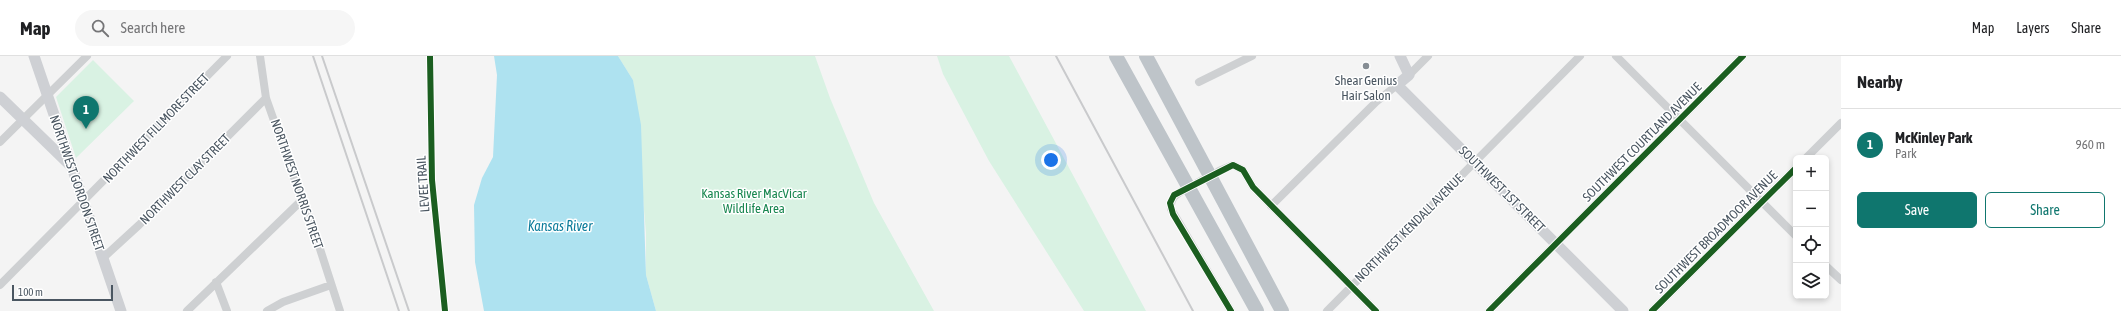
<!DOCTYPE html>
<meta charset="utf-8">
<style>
:root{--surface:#fff;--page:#f6f6f6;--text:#202124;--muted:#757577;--line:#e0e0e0;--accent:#0f766e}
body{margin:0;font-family:"Asap Condensed",sans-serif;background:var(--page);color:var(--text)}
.controls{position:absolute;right:12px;bottom:12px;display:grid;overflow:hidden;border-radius:6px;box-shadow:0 2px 6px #0003}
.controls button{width:36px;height:36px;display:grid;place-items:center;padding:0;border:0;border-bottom:1px solid var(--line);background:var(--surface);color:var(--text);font:20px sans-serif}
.scale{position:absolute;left:12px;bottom:10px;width:101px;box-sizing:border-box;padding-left:4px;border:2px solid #4a5661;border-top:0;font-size:11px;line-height:14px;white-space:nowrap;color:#4a5661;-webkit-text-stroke:3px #fff;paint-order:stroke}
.you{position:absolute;left:1051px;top:104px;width:14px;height:14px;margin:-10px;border:3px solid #fff;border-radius:50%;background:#1a73e8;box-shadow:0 0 0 6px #1a73e833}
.badge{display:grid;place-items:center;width:26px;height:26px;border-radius:50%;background:var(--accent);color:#fff;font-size:13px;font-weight:700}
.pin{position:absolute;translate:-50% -33px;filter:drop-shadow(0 1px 2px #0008)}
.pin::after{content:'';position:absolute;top:21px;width:14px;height:12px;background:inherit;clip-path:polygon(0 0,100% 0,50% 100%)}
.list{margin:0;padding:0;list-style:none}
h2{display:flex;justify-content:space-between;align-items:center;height:52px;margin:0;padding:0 16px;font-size:17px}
h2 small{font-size:13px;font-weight:400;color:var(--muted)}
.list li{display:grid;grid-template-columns:26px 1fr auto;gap:12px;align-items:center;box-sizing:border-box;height:72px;padding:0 16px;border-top:1px solid var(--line)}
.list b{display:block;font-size:15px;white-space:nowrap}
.list p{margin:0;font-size:13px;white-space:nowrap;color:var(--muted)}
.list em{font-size:13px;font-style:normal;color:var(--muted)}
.actions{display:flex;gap:8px;padding:12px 16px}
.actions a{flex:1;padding:9px 0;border:1px solid var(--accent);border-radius:6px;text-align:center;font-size:14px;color:var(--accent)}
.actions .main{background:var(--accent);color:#fff}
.icon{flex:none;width:22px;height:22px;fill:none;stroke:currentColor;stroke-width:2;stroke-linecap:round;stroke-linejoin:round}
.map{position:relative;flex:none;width:1841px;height:255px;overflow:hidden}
header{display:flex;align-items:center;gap:24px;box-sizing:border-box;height:56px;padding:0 20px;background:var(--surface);border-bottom:1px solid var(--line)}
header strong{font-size:19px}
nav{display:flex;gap:22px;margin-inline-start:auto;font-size:14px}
.search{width:280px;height:36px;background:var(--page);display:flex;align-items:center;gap:10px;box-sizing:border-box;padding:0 14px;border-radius:22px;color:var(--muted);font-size:15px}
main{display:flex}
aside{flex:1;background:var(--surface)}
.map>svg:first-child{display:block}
</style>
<header>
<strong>Map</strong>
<div class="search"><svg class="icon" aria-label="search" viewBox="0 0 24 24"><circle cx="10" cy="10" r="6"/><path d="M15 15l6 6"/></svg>Search here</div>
<nav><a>Map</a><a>Layers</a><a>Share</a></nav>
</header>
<main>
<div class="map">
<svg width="1841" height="255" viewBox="0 0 1841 255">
<rect width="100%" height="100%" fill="#f4f4f4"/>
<!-- green -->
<path fill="#d9f2e3" d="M618 0H815L830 42 874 147 934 255H656L646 219V177L633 24Z
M937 0H1009L1146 255H1084L989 105 943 18Z
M93 4 134 45 76 102 56 41Z"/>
<!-- water -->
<path fill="#aee2f0" d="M494 0H618L633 24 641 69 646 219 656 255H484L475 206 474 149 482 122 493 101 497 19Z"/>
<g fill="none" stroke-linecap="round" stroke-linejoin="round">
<!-- street-tunnel -->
<path stroke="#d2d4d7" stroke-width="8" stroke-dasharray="8 4" stroke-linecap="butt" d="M1186 133 1213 118"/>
<!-- street -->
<path stroke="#ced0d2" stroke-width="8" d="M260 0 266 42 302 144 311 165 340 255
M1616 0 1796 180
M1409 19 1428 0
M1199 26 1252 0
M0 86 87 0
M1806 102 1841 67
M1219 115 1233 109 1243 114 1253 131 1376 255
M1185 133C1176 139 1170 141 1171 153L1231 255
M1271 150 1376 46 1397 29
M103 202 139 169 266 42
M1826 210 1841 224
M216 226 227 255
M0 229 227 0
M187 255 302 144
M267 255 283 246 331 229
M1327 255 1580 0
M1489 255 1743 0
M1652 255 1796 112"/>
<!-- secondary -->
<path stroke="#ced0d4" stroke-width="11" d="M34 0 121 255
M1400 0 1409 19 1397 29 1623 255
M0 41 71 110"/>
<!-- highway -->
<path stroke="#bec4c9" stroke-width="14" d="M1116 0 1257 255
M1146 0 1282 255"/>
<!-- rail -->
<path stroke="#c9cacc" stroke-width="2" d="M313 0 399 255
M322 0 409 255
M1056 0 1193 255"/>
<defs>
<path id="cycleway" d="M430 0 432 124 445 255
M1231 255 1173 158 1170 147 1174 139 1233 109 1243 114 1253 131 1376 255
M1489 255 1743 0
M1652 255 1796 112"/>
</defs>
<!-- cycleway casing -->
<use href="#cycleway" stroke="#fff" stroke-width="8"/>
<!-- cycleway -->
<use href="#cycleway" stroke="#1b5e20" stroke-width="6"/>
</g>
<!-- markers -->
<circle fill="#868d94" stroke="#fff" stroke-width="1.5" cx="1366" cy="10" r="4"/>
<g text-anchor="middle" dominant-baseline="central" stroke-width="3" stroke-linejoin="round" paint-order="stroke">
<!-- poi labels -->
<g font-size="13" fill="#4a5661" stroke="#fff">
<text x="1366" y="24">Shear Genius<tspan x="1366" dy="15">Hair Salon</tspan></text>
</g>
<!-- street labels -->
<g font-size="13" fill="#4a5661" stroke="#fff">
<text transform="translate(156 72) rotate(-46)">NORTHWEST FILLMORE STREET</text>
<text transform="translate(1642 86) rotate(-45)">SOUTHWEST COURTLAND AVENUE</text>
<text transform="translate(185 123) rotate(-45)">NORTHWEST CLAY STREET</text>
<text transform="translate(77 127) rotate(71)">NORTHWEST GORDON STREET</text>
<text transform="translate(297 128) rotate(71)">NORTHWEST NORRIS STREET</text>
<text transform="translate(423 128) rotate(-94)">LEVEE TRAIL</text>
<text transform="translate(1502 133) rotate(45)">SOUTHWEST 1ST STREET</text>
<text transform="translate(1409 172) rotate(-45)">NORTHWEST KENDALL AVENUE</text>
<text transform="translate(1716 176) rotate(-45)">SOUTHWEST BROADMOOR AVENUE</text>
</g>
<!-- park labels -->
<g font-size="13" fill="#17864f" stroke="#fff">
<text x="754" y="137">Kansas River MacVicar<tspan x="754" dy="15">Wildlife Area</tspan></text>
</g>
<!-- water labels -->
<g font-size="14" font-style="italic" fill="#0c7c9b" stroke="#fff">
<text x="560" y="170">Kansas River</text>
</g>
</g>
</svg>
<div class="controls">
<button>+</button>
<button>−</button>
<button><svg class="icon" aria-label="locate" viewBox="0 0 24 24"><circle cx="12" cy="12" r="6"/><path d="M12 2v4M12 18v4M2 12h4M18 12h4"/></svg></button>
<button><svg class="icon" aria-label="layers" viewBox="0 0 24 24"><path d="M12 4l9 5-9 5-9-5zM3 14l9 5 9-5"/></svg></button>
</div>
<div class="scale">100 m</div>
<div class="you"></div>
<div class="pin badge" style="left:86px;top:73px">1</div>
</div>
<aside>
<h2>Nearby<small></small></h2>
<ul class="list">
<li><span class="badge">1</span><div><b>McKinley Park</b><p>Park</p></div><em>960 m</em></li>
</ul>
<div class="actions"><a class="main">Save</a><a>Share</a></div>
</aside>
</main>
